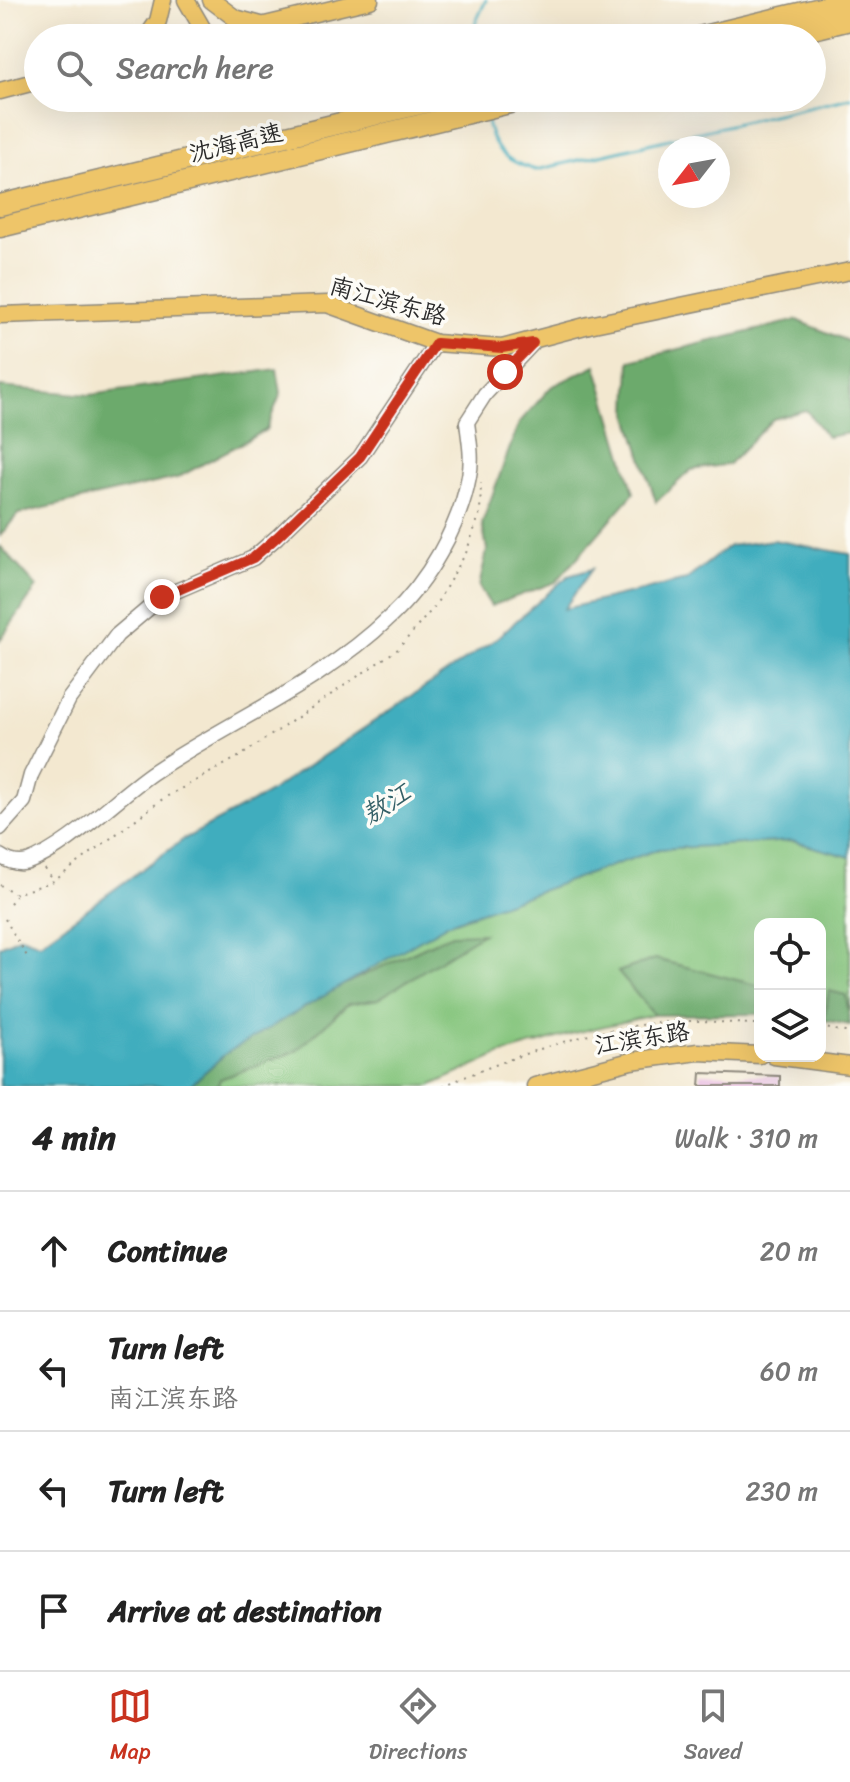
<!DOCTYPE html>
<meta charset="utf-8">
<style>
:root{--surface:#fff;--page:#f6f6f6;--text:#222;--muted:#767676;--line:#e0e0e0;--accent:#c8321e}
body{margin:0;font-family:Sriracha,"LXGW WenKai TC",sans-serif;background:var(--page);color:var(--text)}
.controls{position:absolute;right:24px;bottom:24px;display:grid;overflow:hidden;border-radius:16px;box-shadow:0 8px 32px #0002}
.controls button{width:72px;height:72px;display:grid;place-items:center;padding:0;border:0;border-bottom:2px solid var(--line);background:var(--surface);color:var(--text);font:40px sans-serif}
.compass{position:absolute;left:658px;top:136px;width:72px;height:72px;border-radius:50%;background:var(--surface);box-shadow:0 8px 32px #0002;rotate:239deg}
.stop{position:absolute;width:24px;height:24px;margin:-18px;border:6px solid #c8321e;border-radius:50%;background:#fff}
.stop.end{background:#c8321e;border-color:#fff;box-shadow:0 2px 8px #0008}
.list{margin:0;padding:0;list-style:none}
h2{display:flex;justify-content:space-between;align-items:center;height:104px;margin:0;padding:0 32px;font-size:34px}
h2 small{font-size:26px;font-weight:400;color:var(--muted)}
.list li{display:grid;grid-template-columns:52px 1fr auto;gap:24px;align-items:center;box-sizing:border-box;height:120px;padding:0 32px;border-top:2px solid var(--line)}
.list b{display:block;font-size:30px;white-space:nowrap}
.list p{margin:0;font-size:26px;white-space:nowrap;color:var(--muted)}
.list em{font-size:26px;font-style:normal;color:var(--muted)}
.icon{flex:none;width:44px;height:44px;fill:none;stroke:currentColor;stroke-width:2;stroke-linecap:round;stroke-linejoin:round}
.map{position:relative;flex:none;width:850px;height:1086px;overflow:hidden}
.search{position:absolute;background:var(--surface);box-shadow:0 8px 32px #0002;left:24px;right:24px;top:24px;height:88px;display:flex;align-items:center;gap:20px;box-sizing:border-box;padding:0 28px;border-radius:44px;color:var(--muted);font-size:30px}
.sheet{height:584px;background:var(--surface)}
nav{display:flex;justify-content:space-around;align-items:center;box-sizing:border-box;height:112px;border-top:2px solid var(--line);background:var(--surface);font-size:22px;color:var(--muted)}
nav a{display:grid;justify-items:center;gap:4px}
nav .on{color:var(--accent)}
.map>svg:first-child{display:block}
</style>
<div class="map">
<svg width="850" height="1086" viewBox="0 0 850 1086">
<rect width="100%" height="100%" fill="#fdfcf7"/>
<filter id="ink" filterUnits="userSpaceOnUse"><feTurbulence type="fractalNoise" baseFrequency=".0125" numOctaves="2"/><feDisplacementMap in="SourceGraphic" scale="16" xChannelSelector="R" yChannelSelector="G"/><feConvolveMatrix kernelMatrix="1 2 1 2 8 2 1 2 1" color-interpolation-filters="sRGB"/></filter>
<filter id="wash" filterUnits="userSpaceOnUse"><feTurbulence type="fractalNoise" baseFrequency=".006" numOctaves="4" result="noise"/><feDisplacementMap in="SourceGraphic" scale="32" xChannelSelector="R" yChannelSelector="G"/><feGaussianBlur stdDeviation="1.8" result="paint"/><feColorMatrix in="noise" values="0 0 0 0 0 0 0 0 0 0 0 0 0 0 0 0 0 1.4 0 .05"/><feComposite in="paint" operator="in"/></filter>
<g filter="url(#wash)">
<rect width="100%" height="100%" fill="#f3e8d0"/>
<!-- green -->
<path fill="#85c57d" stroke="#587854" stroke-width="2" d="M792 841 850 857V1011L846 996 829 991 824 1020 820 1019V924H760V986L655 959 618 972 654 1015 574 1033 499 1055 430 1086H217L220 1079 296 1051 348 1004 378 999 481 934H452L321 995 449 923 659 849Z"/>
<!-- forest -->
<path fill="#6caa6c" stroke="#4c6a4c" stroke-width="2" d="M797 320 850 342V433L827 437 806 410 773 419 729 464 691 470 656 502 628 413 630 361Z
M596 365 634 493 556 582 491 606 479 587 487 550 482 523 519 423 551 387Z
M277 369 281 393 266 430 177 478 18 514 0 536V387L90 395Z
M0 546 37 587 0 640Z
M483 933 378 999 348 1004 296 1051 220 1079 217 1086H189L225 1054 321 995 452 934Z
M655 959 760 986V1014L654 1015 618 972Z
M829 991 846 995 850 1025 824 1020Z"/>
<!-- water -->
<path fill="#40adbe" stroke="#366c74" stroke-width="2" d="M773 540 850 554V857L792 841 659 849 449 923 225 1054 189 1086H0V946L21 936 40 943 184 839 262 797 493 641 568 576 592 569 564 609 686 580 729 546Z"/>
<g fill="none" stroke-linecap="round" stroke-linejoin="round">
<!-- stream -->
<path stroke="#40adbe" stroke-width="3" d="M474 38 475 24 486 0
M486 117C492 150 504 161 536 170L850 97"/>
</g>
<g id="blocks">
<!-- building -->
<path fill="#e5afdd" d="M701 1073 780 1076V1086H700Z"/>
</g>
</g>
<g filter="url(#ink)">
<use href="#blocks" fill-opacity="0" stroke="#8f8a7e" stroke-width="2"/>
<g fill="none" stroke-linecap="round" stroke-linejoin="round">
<defs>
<path id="minor" d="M0 828 24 801 31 775 69 699 117 635 162 597 253 558 277 537 360 457 436 343
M0 856C9 862 18 865 28 862 67 848 116 798 152 773 230 721 322 683 390 617 428 582 460 526 469 476 473 458 469 440 467 422L485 394 533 343"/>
<path id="major" d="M186 0 208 38
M211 0 235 18 261 25
M146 38 158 21 163 0
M210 38 370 0
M0 91 38 81
M0 315 327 304 436 343 502 348 589 325 850 271
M774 1056 850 1066
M535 1086 631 1061 698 1052 760 1055"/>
<path id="highway" d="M695 38 850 1
M776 38 850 20
M0 205 445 98
M0 227 530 98"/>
</defs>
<!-- minor casing -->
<use href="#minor" stroke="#8f8a7e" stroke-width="17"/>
<!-- major casing -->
<use href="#major" stroke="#8f8a7e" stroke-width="19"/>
<!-- highway casing -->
<use href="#highway" stroke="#8f8a7e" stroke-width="23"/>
<!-- path -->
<path stroke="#8f8a7e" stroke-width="2" stroke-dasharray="2 6" stroke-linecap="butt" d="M45 869 53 880
M0 885 16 894 54 881 164 798 242 755 398 649 435 606 466 553 480 513 481 483
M10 903 16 896
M5 919 28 958
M820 1027 850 1033
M443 1086C521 1053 606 1022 692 1021 715 1021 737 1024 760 1024"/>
<!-- minor -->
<use href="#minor" stroke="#fff" stroke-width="14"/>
<!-- major -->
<use href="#major" stroke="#eec569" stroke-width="16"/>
<!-- highway -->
<use href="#highway" stroke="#eec569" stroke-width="20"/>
</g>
</g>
<g fill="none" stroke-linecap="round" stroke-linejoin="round" filter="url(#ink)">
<!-- route -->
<path stroke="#c8321e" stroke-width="10" d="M162 597 253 558 277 537 360 457 436 343 502 348 533 343 505 372"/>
</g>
<g text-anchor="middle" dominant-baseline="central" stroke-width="7" stroke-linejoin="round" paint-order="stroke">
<!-- street labels -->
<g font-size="24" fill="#2b2b2b" stroke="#fdfcf7">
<text transform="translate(236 143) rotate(-14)">沈海高速</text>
<text transform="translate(388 301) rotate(16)">南江滨东路</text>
<text transform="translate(642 1038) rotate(-9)">江滨东路</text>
</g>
<!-- water labels -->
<g font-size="26" font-style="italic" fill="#335f66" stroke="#fdfcf7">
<text transform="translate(386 803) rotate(-32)">敖江</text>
</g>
</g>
</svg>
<div class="controls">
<button><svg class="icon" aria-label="locate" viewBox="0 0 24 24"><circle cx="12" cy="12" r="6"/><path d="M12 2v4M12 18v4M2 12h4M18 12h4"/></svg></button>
<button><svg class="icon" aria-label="layers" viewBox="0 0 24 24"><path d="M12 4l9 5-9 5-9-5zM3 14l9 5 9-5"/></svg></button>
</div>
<svg class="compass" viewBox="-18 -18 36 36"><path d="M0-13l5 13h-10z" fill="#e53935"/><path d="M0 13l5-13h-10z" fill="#767676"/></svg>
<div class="stop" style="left:505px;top:372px"></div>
<div class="stop end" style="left:162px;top:597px"></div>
<div class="search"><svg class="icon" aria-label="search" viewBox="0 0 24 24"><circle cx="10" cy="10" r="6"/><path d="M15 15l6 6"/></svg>Search here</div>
</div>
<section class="sheet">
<h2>4 min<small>Walk · 310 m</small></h2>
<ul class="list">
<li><svg class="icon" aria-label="ahead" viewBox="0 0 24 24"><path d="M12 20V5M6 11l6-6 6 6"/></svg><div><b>Continue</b></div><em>20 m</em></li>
<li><svg class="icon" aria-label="left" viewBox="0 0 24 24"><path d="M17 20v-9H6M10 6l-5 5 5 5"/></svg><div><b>Turn left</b><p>南江滨东路</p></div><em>60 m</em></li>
<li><svg class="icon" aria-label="left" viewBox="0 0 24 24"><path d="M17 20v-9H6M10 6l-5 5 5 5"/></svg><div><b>Turn left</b></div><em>230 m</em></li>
<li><svg class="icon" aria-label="arrive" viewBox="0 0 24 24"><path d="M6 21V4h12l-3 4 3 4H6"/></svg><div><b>Arrive at destination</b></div></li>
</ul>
</section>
<nav>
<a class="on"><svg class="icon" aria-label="map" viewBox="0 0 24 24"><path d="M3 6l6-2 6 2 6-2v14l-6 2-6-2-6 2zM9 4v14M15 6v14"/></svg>Map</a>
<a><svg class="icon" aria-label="directions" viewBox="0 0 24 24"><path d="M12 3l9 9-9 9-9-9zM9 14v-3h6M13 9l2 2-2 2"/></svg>Directions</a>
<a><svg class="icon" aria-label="saved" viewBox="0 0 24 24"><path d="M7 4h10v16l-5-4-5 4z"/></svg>Saved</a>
</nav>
